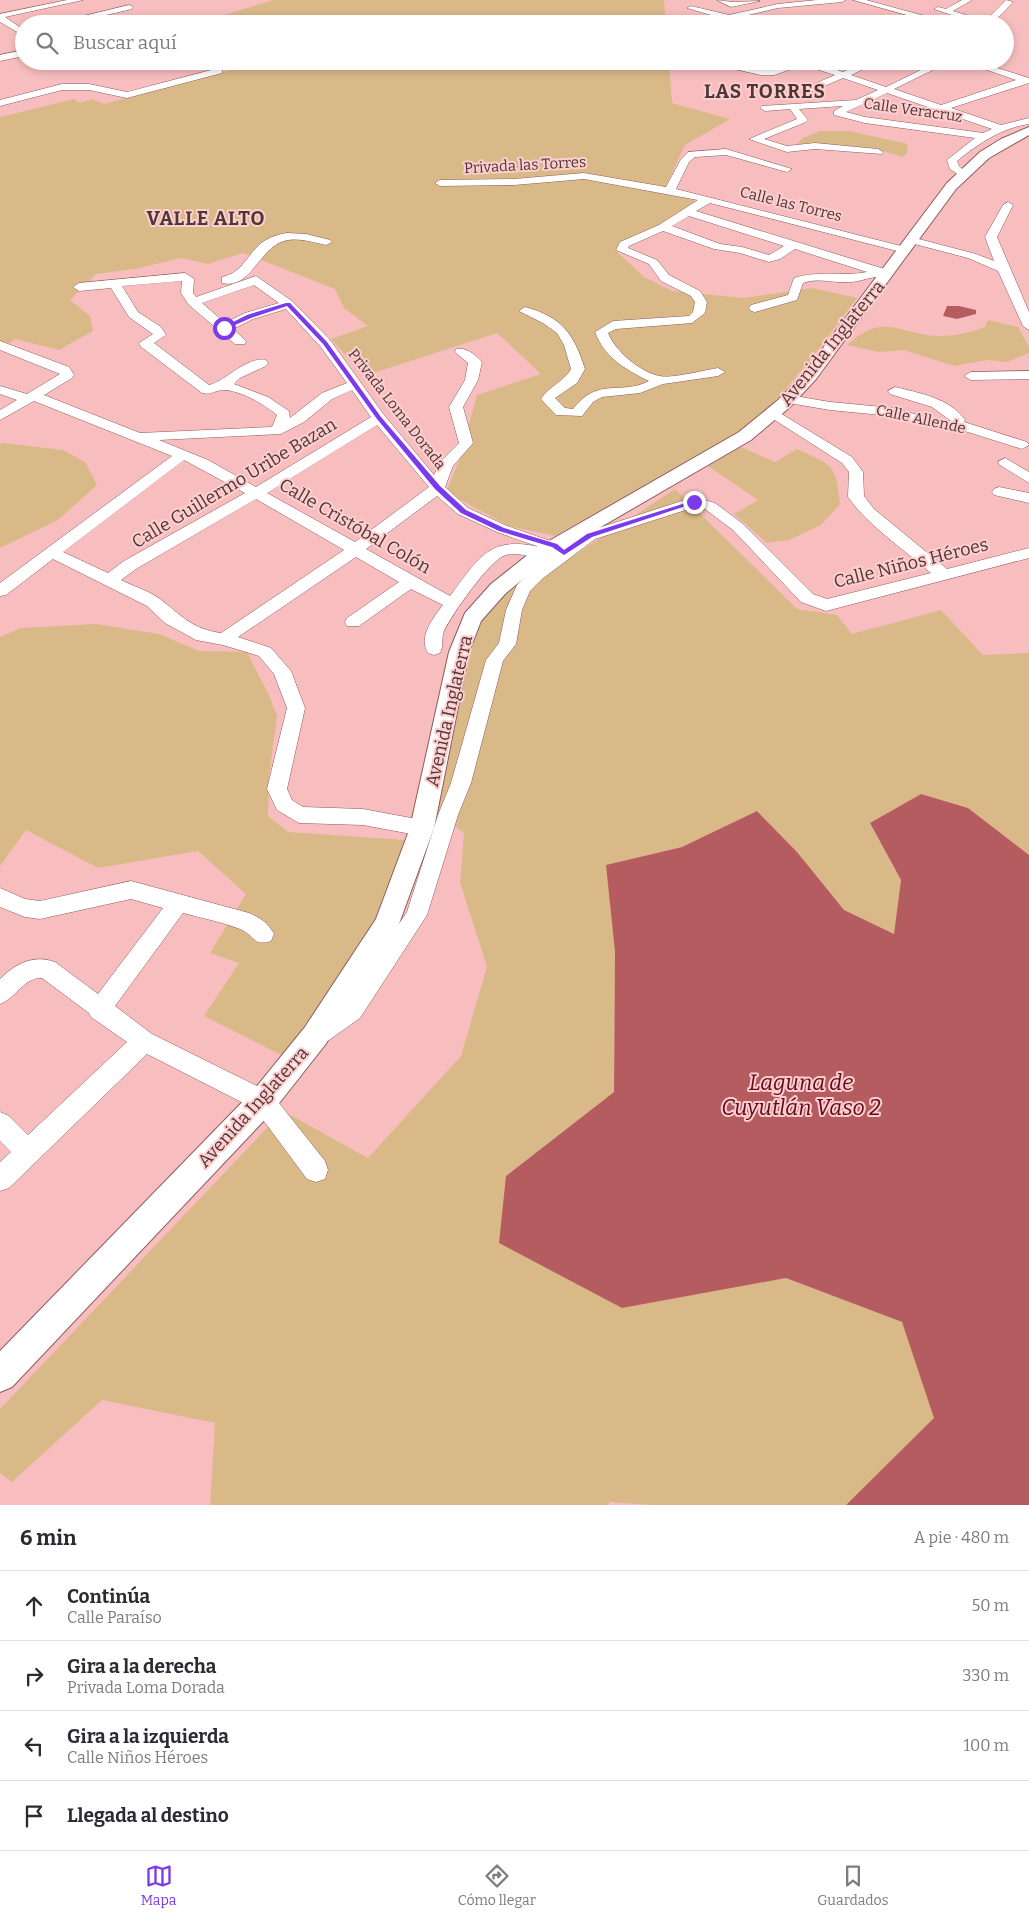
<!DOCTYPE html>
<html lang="es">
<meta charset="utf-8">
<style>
:root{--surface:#fff;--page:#f7f7f7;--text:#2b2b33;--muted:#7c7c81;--line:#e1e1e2;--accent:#7c3aed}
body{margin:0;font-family:Bitter,serif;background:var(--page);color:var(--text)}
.stop{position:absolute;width:15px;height:15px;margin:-11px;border:4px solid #7c3aed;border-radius:50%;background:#fff}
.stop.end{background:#7c3aed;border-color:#fff;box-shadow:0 1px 5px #0008}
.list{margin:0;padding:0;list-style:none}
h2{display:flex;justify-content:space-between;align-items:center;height:65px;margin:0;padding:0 20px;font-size:21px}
h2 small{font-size:16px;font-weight:400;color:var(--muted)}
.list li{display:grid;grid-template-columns:32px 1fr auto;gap:15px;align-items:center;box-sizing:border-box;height:70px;padding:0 20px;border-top:1px solid var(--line)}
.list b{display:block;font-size:19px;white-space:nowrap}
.list p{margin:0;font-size:16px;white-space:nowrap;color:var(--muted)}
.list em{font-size:16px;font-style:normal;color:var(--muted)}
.icon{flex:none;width:28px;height:28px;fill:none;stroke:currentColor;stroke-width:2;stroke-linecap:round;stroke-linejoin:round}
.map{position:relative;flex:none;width:1029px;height:1505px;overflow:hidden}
.search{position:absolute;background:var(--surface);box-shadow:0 2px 8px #0003;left:15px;right:15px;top:15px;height:55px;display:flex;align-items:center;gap:12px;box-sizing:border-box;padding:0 18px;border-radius:28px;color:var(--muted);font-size:19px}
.sheet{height:345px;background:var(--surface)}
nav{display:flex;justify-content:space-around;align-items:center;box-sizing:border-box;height:70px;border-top:1px solid var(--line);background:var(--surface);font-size:14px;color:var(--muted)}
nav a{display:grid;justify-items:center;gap:2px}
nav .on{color:var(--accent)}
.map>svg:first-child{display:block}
</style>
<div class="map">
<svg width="1029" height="1505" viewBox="0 0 1029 1505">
<rect width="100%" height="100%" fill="#f8bebf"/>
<!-- green -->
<path fill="#dab988" d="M273 0H664L666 24H215L208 20Z
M264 61H669L672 103 730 119 685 145 663 192 696 201 653 229 621 242 616 251 644 277 672 291 744 298 812 288 857 298 808 363 769 408 739 432 555 536 509 526 446 492 459 461 477 395 541 374 497 333 364 376 331 339 368 326 344 308 335 289 243 253 208 264 181 258 135 269 96 274 70 300 90 316 93 331 59 350 15 339 0 350V117L74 99 80 103 92 99 104 104Z
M820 131H849L908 144 907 153 903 157 879 150 797 144 803 138Z
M988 320 1018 327 1029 347V353L1007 362 988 360 954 366 904 350 879 352 847 345C880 316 890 329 927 335 948 338 965 334 985 327Z
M3 443 63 450 85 462 97 485 58 520 0 548V444Z
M741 447 775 462 797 449C833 466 836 463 840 504L821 525 789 540 767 543 734 514 758 500 708 466Z
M675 489 797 609 837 615 852 634 941 610 983 655 1029 653V855L968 808 921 794 870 823 901 880 894 934 844 910 797 852 757 811 682 847 607 865 615 952 614 1092 506 1176 622 1308 786 1278 902 1322 935 1418 846 1505H652L610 1502 607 1505H210L215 1423 102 1400 12 1482 0 1473V1409L283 1111 368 1158 461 1056 487 967 460 882 464 833 437 813 470 655 480 622 508 590 543 560 570 558Z
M96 624 159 634 199 651 247 652 269 695 277 716 269 776 268 816 288 832 405 840 378 916 328 993 283 1056 204 1016 239 963 210 953 246 894 198 851 98 868 26 830 0 866V637L21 628Z"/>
<!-- water -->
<path fill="#b55c61" d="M947 306H959L976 310V314L957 319 943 316Z
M921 794 968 808 1029 855V1505H846L934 1418 902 1322 786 1278 622 1308 499 1243 506 1176 614 1092 615 952 606 865 682 847 757 811 797 852 844 910 894 934 901 880 870 823Z"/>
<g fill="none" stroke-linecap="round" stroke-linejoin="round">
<defs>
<path id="minor" d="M67 0H83L5 17 24 30V36L0 22V14Z
M717 0 732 2 760 1 731 7Z
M817 0H846L842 2 778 8 728 20 687 8 691 6 729 15 778 4Z
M853 0H866L954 24H939Z
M962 0H972L953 11 985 21 1006 0 1013 2 992 24H978L934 9 938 7 946 9Z
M129 5 133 7 132 9 67 24H51Z
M24 50V56L0 61V55Z
M699 61C720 61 739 67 760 69 774 71 784 63 798 61 813 60 828 67 843 72L868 61H880L851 75 886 87 939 61H951L894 89 941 105 1016 80 961 61H975L1029 78V83L951 108 1001 125 1029 118V124C1002 128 979 143 957 161L959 166 967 174 962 177 950 169 947 160 975 138 865 123 834 115V111L843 106 799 109 808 120 806 122 764 139 787 146 815 143 878 149 883 152 882 154 815 149 787 152 749 139 797 119 790 109 765 111 760 108 762 106 856 100 878 90 843 78 808 93 805 92V88L835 75 803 65 774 75H761ZM887 93 992 129 983 133 865 117 846 112Z
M219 68 222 69V73L127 98 89 90H62L0 106V100L62 84H89L127 92Z
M726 149 792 169 787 172 726 155 695 157 689 162 676 189 909 248 911 250 905 253 710 203 696 211 891 271 893 274 887 278C875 274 864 281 852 282 836 284 819 277 803 283L797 300 755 312 751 311 749 308 751 305 788 295 794 278C818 270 843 277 867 272L795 249 780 259 769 262 740 253 714 249 663 231 629 246 628 248 657 260 669 275 700 291 707 302 705 313 692 323 616 329 608 333C615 351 641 373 660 376 670 379 706 370 718 368L725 372 718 376 663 384 640 393 602 397 593 402 582 416 556 415 541 399C549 386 564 382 571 369L564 345 557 333 543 323 519 311 525 307C562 317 574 334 585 369L577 383 555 398 565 408 573 409C599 376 620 396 649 381 625 369 605 358 595 332L613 321 689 316 693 312 695 302 691 296 661 281 649 264 616 250 620 242 659 225 698 200 584 179 514 185 440 186 435 183 440 180 514 179 584 173 666 187 680 161 688 152ZM689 216 784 246 769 255 742 247 720 244 672 226Z
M1008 202 1013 205 997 237 1029 312V330L1023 326 998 271 968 258 907 242 905 240 911 237 976 254 994 261 985 237 1003 205Z
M287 233 306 234 330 240 332 242 326 245C312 242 298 237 284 241 259 248 251 290 222 283V277C241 273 245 259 258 246 266 238 276 235 287 233Z
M185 273 194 279 193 293 196 297 256 276 292 301 330 340 384 415 434 475 441 461 459 443 449 407 465 380 468 363 455 352 456 349C466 347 476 355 482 362L478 380 463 407 473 443 453 466 445 487 468 508 507 526 565 546 583 533 694 497 715 503 743 524 813 594 827 599 931 573C904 549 869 527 848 497L849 472 842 463 770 417 768 414 770 411 775 410 852 457 863 472 864 496 874 509 947 569 1029 548V558L826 611 801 602 733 530 705 509 695 507 595 539 542 579 530 591 522 610 516 644 503 661 471 783 458 815 427 915 360 1018 329 1040 321 1043 313 1040 310 1033 313 1026 344 1004 407 912 438 815 451 783 486 660 499 643 506 610 517 585 530 571 554 553 548 550 497 532 458 514 437 496 366 549 450 596C482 554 490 534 548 549L550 553 548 557C534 560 520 551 506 555 490 559 451 616 444 631 441 638 444 646 440 653L434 655 428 653C418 637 433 618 443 605L411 589 359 626H347L345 622 347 618 399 582 356 557 238 637 271 648 291 671 305 708 287 789 292 800 303 807 363 809 422 820 429 822 432 828 429 834 422 836 363 825 299 823 277 810 267 789 287 708 274 674 259 656 223 645 196 640 165 623 147 606 53 559 6 595 0 596V583L172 456 34 401 0 420V410L17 400 0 394V386L27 394 60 374 0 350V341L69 367 74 375 72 378 44 395 140 433 272 427 277 415C264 404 243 392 226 390 218 389 211 395 202 393L140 346 139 343 153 334 129 317 111 288 79 291 73 287 79 283ZM182 281 181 293 189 305 235 344H245L246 341 233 329 253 319 286 309 320 346 347 383 322 393 290 418 289 411 268 397 234 384 240 378 266 366 268 363 266 360C247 356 226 381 209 385L154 343 166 335 161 327 138 312 122 286ZM254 285 279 303 245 313 225 323 202 303ZM352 390 371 417 256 487 208 460 159 440 281 434 304 422 332 399ZM377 425 429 487 355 542 267 493ZM184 460 245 493 124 561 108 573 63 552ZM256 499 344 550 221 633C192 629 182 616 160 599 149 591 133 586 121 580L136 569Z
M1029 371V379L971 380 964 376 971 372Z
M895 387C919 393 950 398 965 420L964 422 1027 442 1029 445 1022 449 955 428 943 430 892 416 830 410 789 403 782 399 789 395 830 402 893 408 943 422 951 421 932 407 890 394 888 391Z
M1005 458 1029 472V483L1000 465 998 462Z
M999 487 1029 493V503L994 495 992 492 994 489Z
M131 881 249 913C259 917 269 924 274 934L271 941C253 947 254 934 240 929 222 922 202 918 183 913L115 1006 152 1034 271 1093 325 1161 328 1170 325 1179 316 1182 307 1179 255 1109 147 1054 9 1188 0 1191V1162L11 1152 0 1141V1112L9 1116 28 1135 127 1042 91 1017 89 1013 42 978C24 977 16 998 0 1004V979C15 964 33 954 55 962L98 994 163 908 131 899 40 919 25 917 0 907V888L25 899 40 901Z"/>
<path id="major" d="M1029 127V135L989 158 956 189 816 379 790 407 751 440 549 557 505 594 481 621 469 652 434 828 396 932 325 1045 273 1111 12 1387 0 1392V1351L253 1091 305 1027 376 919 410 828 449 652 465 613 491 584 535 549 739 432 778 400 805 372 947 183 980 152 1001 139Z"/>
</defs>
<!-- minor casing -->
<use href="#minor" stroke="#8d5b5c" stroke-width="1"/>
<!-- major casing -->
<use href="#major" stroke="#8d5b5c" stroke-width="2"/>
<!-- minor -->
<use href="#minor" fill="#fff" fill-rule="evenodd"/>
<!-- major -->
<use href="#major" fill="#fff" fill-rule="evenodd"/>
</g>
<!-- route -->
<path fill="#7c3aed" d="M286 303H290L327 342 381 417 440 486 466 510 504 528 557 544 564 550 587 534 692 501 698 502 592 537 564 555 552 547 499 531 461 513 435 489 377 419 323 344 287 306 251 318 226 329 221 328 247 315Z"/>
<g text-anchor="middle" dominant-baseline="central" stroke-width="4" stroke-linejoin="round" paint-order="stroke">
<!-- far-street labels -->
<g font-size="15" fill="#4d3636" stroke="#fececf">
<text transform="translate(913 110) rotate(8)">Calle Veracruz</text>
<text transform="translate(525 165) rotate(-3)">Privada las Torres</text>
<text transform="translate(791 204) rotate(14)">Calle las Torres</text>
<text transform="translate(397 409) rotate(52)">Privada Loma Dorada</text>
<text transform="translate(921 419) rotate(12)">Calle Allende</text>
</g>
<!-- street labels -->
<g font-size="18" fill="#4d3636" stroke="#fececf">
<text transform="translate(832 343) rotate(-51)">Avenida Inglaterra</text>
<text transform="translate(234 483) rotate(-31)">Calle Guillermo Uribe Bazan</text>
<text transform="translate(355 526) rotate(30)">Calle Cristóbal Colón</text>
<text transform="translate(911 563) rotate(-14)">Calle Niños Héroes</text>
<text transform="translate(449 711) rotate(-77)">Avenida Inglaterra</text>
<text transform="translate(253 1107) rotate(-48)">Avenida Inglaterra</text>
</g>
<!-- far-district labels -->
<g font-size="19" font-weight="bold" letter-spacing="1" fill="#4d3636" stroke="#fececf">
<text x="765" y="91">LAS TORRES</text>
<text x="206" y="218">VALLE ALTO</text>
</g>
<!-- near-water labels -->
<g font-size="22" font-style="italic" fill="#600a1b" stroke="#fececf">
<text x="801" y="1082">Laguna de<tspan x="801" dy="25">Cuyutlán Vaso 2</tspan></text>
</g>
</g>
</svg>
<div class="stop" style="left:224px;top:328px"></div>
<div class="stop end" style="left:694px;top:502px"></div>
<div class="search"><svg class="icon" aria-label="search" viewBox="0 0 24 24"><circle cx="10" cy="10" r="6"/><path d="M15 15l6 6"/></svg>Buscar aquí</div>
</div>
<section class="sheet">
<h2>6 min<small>A pie · 480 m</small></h2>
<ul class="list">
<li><svg class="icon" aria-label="ahead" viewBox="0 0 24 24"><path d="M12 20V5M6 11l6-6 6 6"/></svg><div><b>Continúa</b><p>Calle Paraíso</p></div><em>50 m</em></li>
<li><svg class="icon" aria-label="right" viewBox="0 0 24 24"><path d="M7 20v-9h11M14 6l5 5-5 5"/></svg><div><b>Gira a la derecha</b><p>Privada Loma Dorada</p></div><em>330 m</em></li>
<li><svg class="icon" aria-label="left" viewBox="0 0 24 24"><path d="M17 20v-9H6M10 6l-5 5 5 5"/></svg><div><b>Gira a la izquierda</b><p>Calle Niños Héroes</p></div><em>100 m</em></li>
<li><svg class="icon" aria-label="arrive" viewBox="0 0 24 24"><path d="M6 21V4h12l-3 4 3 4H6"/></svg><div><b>Llegada al destino</b></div></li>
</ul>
</section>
<nav>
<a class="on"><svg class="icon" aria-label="map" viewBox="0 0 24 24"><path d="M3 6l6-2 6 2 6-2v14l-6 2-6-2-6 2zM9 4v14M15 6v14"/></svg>Mapa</a>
<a><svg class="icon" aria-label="directions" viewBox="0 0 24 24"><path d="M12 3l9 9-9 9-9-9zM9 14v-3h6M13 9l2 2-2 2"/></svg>Cómo llegar</a>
<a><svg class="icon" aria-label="saved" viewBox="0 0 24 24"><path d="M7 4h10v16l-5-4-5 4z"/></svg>Guardados</a>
</nav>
